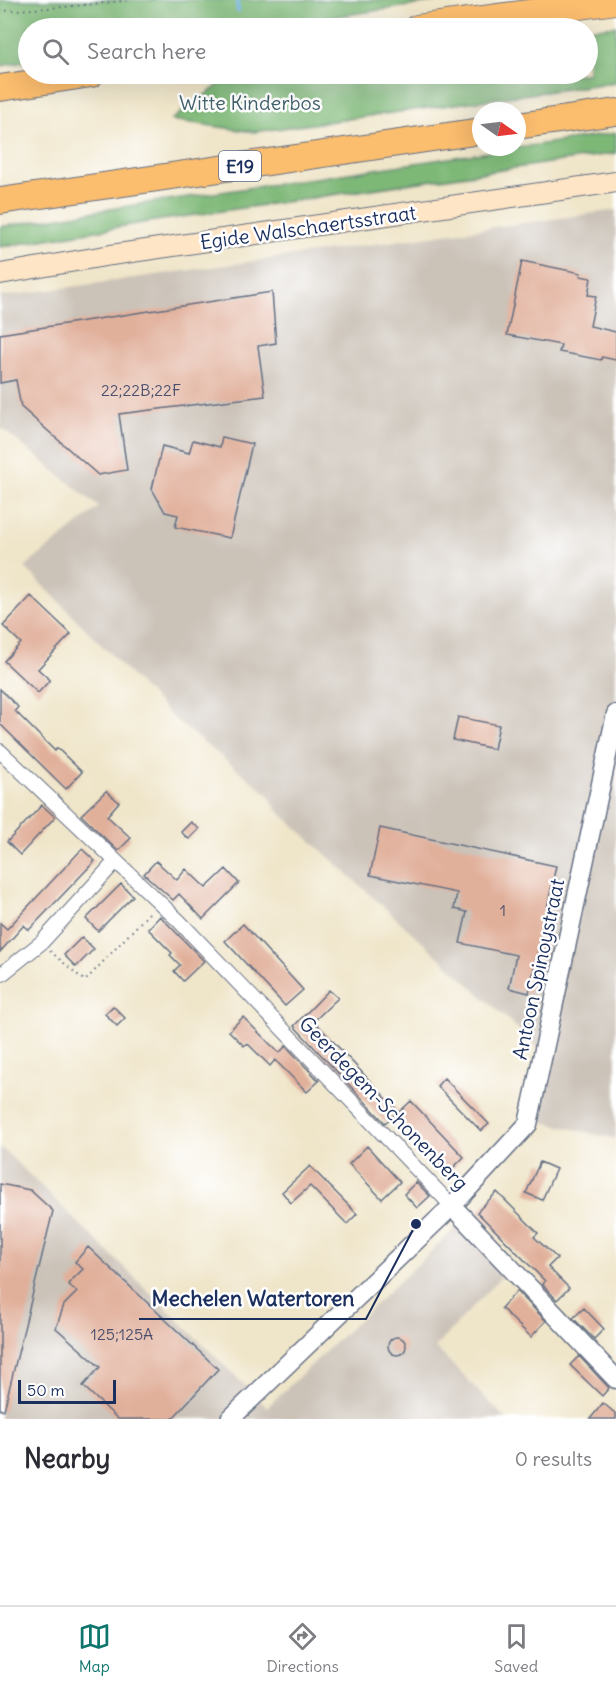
<!DOCTYPE html>
<style>
:root{--surface:#fff;--page:#f7f7f7;--text:#2b2b33;--muted:#7c7c81;--line:#e1e1e2;--accent:#0f766e}
body{margin:0;font-family:Delius,sans-serif;background:var(--page);color:var(--text)}
.compass{position:absolute;left:472px;top:102px;width:54px;height:54px;border-radius:50%;background:var(--surface);box-shadow:0 6px 24px #0002;rotate:104deg}
.scale{position:absolute;left:18px;bottom:15px;width:98px;box-sizing:border-box;padding-left:6px;border:3px solid #1b2f5e;border-top:0;font-size:16px;line-height:21px;white-space:nowrap;color:#1b2f5e;-webkit-text-stroke:4px #fff;paint-order:stroke}
.list{margin:0;padding:0;list-style:none}
h2{display:flex;justify-content:space-between;align-items:center;height:78px;margin:0;padding:0 24px;font-size:26px}
h2 small{font-size:20px;font-weight:400;color:var(--muted)}
.icon{flex:none;width:33px;height:33px;fill:none;stroke:currentColor;stroke-width:2;stroke-linecap:round;stroke-linejoin:round}
.map{position:relative;flex:none;width:616px;height:1419px;overflow:hidden}
.search{position:absolute;background:var(--surface);box-shadow:0 6px 24px #0002;left:18px;right:18px;top:18px;height:66px;display:flex;align-items:center;gap:15px;box-sizing:border-box;padding:0 21px;border-radius:33px;color:var(--muted);font-size:22px}
.sheet{height:186px;background:var(--surface)}
nav{display:flex;justify-content:space-around;align-items:center;box-sizing:border-box;height:84px;border-top:2px solid var(--line);background:var(--surface);font-size:16px;color:var(--muted)}
nav a{display:grid;justify-items:center;gap:3px}
nav .on{color:var(--accent)}
.map>svg:first-child{display:block}
</style>
<div class="map">
<svg width="616" height="1419" viewBox="0 0 616 1419">
<rect width="100%" height="100%" fill="#fff"/>
<filter id="ink" filterUnits="userSpaceOnUse"><feTurbulence type="fractalNoise" baseFrequency=".0167" numOctaves="2"/><feDisplacementMap in="SourceGraphic" scale="12" xChannelSelector="R" yChannelSelector="G"/><feConvolveMatrix kernelMatrix="1 2 1 2 8 2 1 2 1" color-interpolation-filters="sRGB"/></filter>
<filter id="wash" filterUnits="userSpaceOnUse"><feTurbulence type="fractalNoise" baseFrequency=".008" numOctaves="4" result="noise"/><feDisplacementMap in="SourceGraphic" scale="24" xChannelSelector="R" yChannelSelector="G"/><feGaussianBlur stdDeviation="1.35" result="paint"/><feColorMatrix in="noise" values="0 0 0 0 0 0 0 0 0 0 0 0 0 0 0 0 0 1.4 0 .05"/><feComposite in="paint" operator="in"/></filter>
<g filter="url(#wash)">
<rect width="100%" height="100%" fill="#efe5c9"/>
<!-- industrial -->
<path fill="#cbc2b8" d="M616 210V1139L538 1121 549 1057 277 810 268 794 173 718 25 567 99 507 0 427V297Z
M0 1149 4 1150 267 1407 458 1226 503 1275 435 1347 506 1419H0Z"/>
<!-- forest -->
<path fill="#7eb877" stroke="#4c746a" stroke-width="1.5" d="M0 0H451L255 28H28V61L0 66Z
M616 26V82L254 132 171 120 234 74H588V29Z
M616 133V153L148 222 0 247V227L141 204Z"/>
<g fill="none" stroke-linecap="round" stroke-linejoin="round">
<!-- stream -->
<path stroke="#75b2e7" stroke-width="4" d="M237 0 238 11"/>
</g>
<g id="blocks">
<!-- building -->
<path fill="#e1b09b" d="M522 261 581 273 580 276 591 278 588 295 596 296 590 326 616 332V360L602 357 601 360 559 352 561 345 507 335Z
M272 292 276 343 258 346 265 396 119 414 127 470 98 475 21 407 16 380 0 383V334Z
M222 437 252 444 230 538 175 527 178 515 165 512 152 489 162 446 189 453 193 440 220 447Z
M31 596 71 634 38 669 50 680 38 693 4 661 21 643 3 626Z
M0 689 18 707 15 711 55 751 57 748 82 772 66 789 0 724Z
M458 717 499 725 494 749 453 740Z
M106 791 119 802 107 816 131 838 118 851 81 815Z
M42 805 55 817 20 855 7 842Z
M191 822 199 829 189 839 181 832Z
M380 828 556 866 529 993 509 988 516 955 460 943 467 912 454 909 457 893 370 875Z
M82 849 95 861 29 930 24 925 0 952V923L7 929Z
M156 861 177 880 186 869 206 888 226 869 239 883 203 919 179 894 173 900 144 874Z
M121 884 133 896 98 931 86 919Z
M160 916 204 961 183 981 174 971 180 965 170 955 172 953 148 929Z
M243 924 303 990 285 1006 225 941Z
M82 937 94 949 76 967 64 955Z
M329 990 338 998 314 1021 398 1111 385 1123 294 1026Z
M113 1006 125 1018 117 1026 105 1014Z
M243 1017 279 1053 286 1046 319 1081 307 1092 275 1060 270 1066 247 1043 244 1046 229 1031Z
M444 1078 489 1124 481 1131 437 1086Z
M411 1101 464 1157 449 1172 395 1116Z
M367 1146 400 1182 382 1199 349 1164Z
M540 1162 556 1169 542 1200 526 1193Z
M310 1166 357 1214 347 1224 310 1186 291 1203 282 1192Z
M416 1182 430 1196 417 1208 404 1194Z
M0 1184 30 1190 53 1211 4 1410H0Z
M497 1192 538 1233 534 1237 557 1258 548 1267 569 1288 557 1300 542 1284 545 1281 477 1212Z
M88 1247 218 1369 172 1419H118L83 1386 100 1367 56 1328 64 1305 77 1292 68 1284 83 1269 75 1262Z
M517 1291 546 1321 531 1337 501 1308Z
M584 1308 604 1329 594 1339 573 1318Z
M388 1346a9 9 0 1 1 18 0a9 9 0 1 1-18 0Z
M579 1356 609 1388 602 1396 570 1365Z
M603 1403 616 1414V1419H590Z"/>
</g>
</g>
<g filter="url(#ink)">
<use href="#blocks" fill-opacity="0" stroke="#656f83" stroke-width="1.5"/>
<g fill="none" stroke-linecap="round" stroke-linejoin="round">
<defs>
<path id="minor" d="M0 751 179 921 452 1206
M2 974 42 942 115 862"/>
<path id="tertiary" d="M452 1206 616 1379
M230 1419 452 1206 528 1124 616 714"/>
<path id="secondary" d="M0 274 111 255 616 182"/>
<path id="motorway" d="M417 28 616 1
M0 88 91 74
M517 126 616 112
M0 201 481 131"/>
</defs>
<!-- minor casing -->
<use href="#minor" stroke="#656f83" stroke-width="16"/>
<!-- tertiary casing -->
<use href="#tertiary" stroke="#656f83" stroke-width="21"/>
<!-- secondary casing -->
<use href="#secondary" stroke="#656f83" stroke-width="22"/>
<!-- motorway casing -->
<use href="#motorway" stroke="#656f83" stroke-width="28"/>
<!-- path -->
<path stroke="#656f83" stroke-width="2" stroke-dasharray="1.5 4.5" stroke-linecap="butt" d="M0 11 65 7 131 0
M50 951 85 981 150 912"/>
<!-- minor -->
<use href="#minor" stroke="#fff" stroke-width="14"/>
<!-- tertiary -->
<use href="#tertiary" stroke="#fff" stroke-width="18"/>
<!-- secondary -->
<use href="#secondary" stroke="#fde5c5" stroke-width="20"/>
<!-- motorway -->
<use href="#motorway" stroke="#fbbd6e" stroke-width="26"/>
</g>
</g>
<g text-anchor="middle" dominant-baseline="central" stroke-width="5" stroke-linejoin="round" paint-order="stroke">
<!-- number labels -->
<g font-size="16" fill="#4c4f6d">
<text x="141" y="390">22;22B;22F</text>
<text x="503" y="910">1</text>
<text x="122" y="1334">125;125A</text>
</g>
<!-- shield labels -->
<rect fill="#fff" stroke="#5f6d8e" stroke-width="1.5" x="219" y="151" width="42" height="30" rx="4.5"/>
<g font-size="18" font-weight="bold" fill="#1b2f5e">
<text x="240" y="166">E19</text>
</g>
<!-- park labels -->
<g font-size="20" fill="#42626c" stroke="#fff">
<text x="250" y="102">Witte Kinderbos</text>
</g>
<!-- street labels -->
<g font-size="20" fill="#1b2f5e" stroke="#fff">
<text transform="translate(308 227) rotate(-8)">Egide Walschaertsstraat</text>
<text transform="translate(538 969) rotate(-78)">Antoon Spinoystraat</text>
<text transform="translate(384 1103) rotate(46)">Geerdegem-Schonenberg</text>
</g>
</g>
<!-- callouts -->
<path fill="none" stroke="#1b2f5e" stroke-width="2" d="M416 1224L366 1319H139"/>
<circle fill="#1b2f5e" stroke="#fff" stroke-width="2" cx="416" cy="1224" r="6"/>
<g font-size="21" text-anchor="middle" font-weight="bold" fill="#1b2f5e" stroke="#fff" stroke-width="5" stroke-linejoin="round" paint-order="stroke">
<text x="253" y="1306">Mechelen Watertoren</text>
</g>
</svg>
<svg class="compass" viewBox="-18 -18 36 36"><path d="M0-13l5 13h-10z" fill="#e53935"/><path d="M0 13l5-13h-10z" fill="#7c7c81"/></svg>
<div class="scale">50 m</div>
<div class="search"><svg class="icon" aria-label="search" viewBox="0 0 24 24"><circle cx="10" cy="10" r="6"/><path d="M15 15l6 6"/></svg>Search here</div>
</div>
<section class="sheet">
<h2>Nearby<small>0 results</small></h2>
<ul class="list">
</ul>
</section>
<nav>
<a class="on"><svg class="icon" aria-label="map" viewBox="0 0 24 24"><path d="M3 6l6-2 6 2 6-2v14l-6 2-6-2-6 2zM9 4v14M15 6v14"/></svg>Map</a>
<a><svg class="icon" aria-label="directions" viewBox="0 0 24 24"><path d="M12 3l9 9-9 9-9-9zM9 14v-3h6M13 9l2 2-2 2"/></svg>Directions</a>
<a><svg class="icon" aria-label="saved" viewBox="0 0 24 24"><path d="M7 4h10v16l-5-4-5 4z"/></svg>Saved</a>
</nav>
